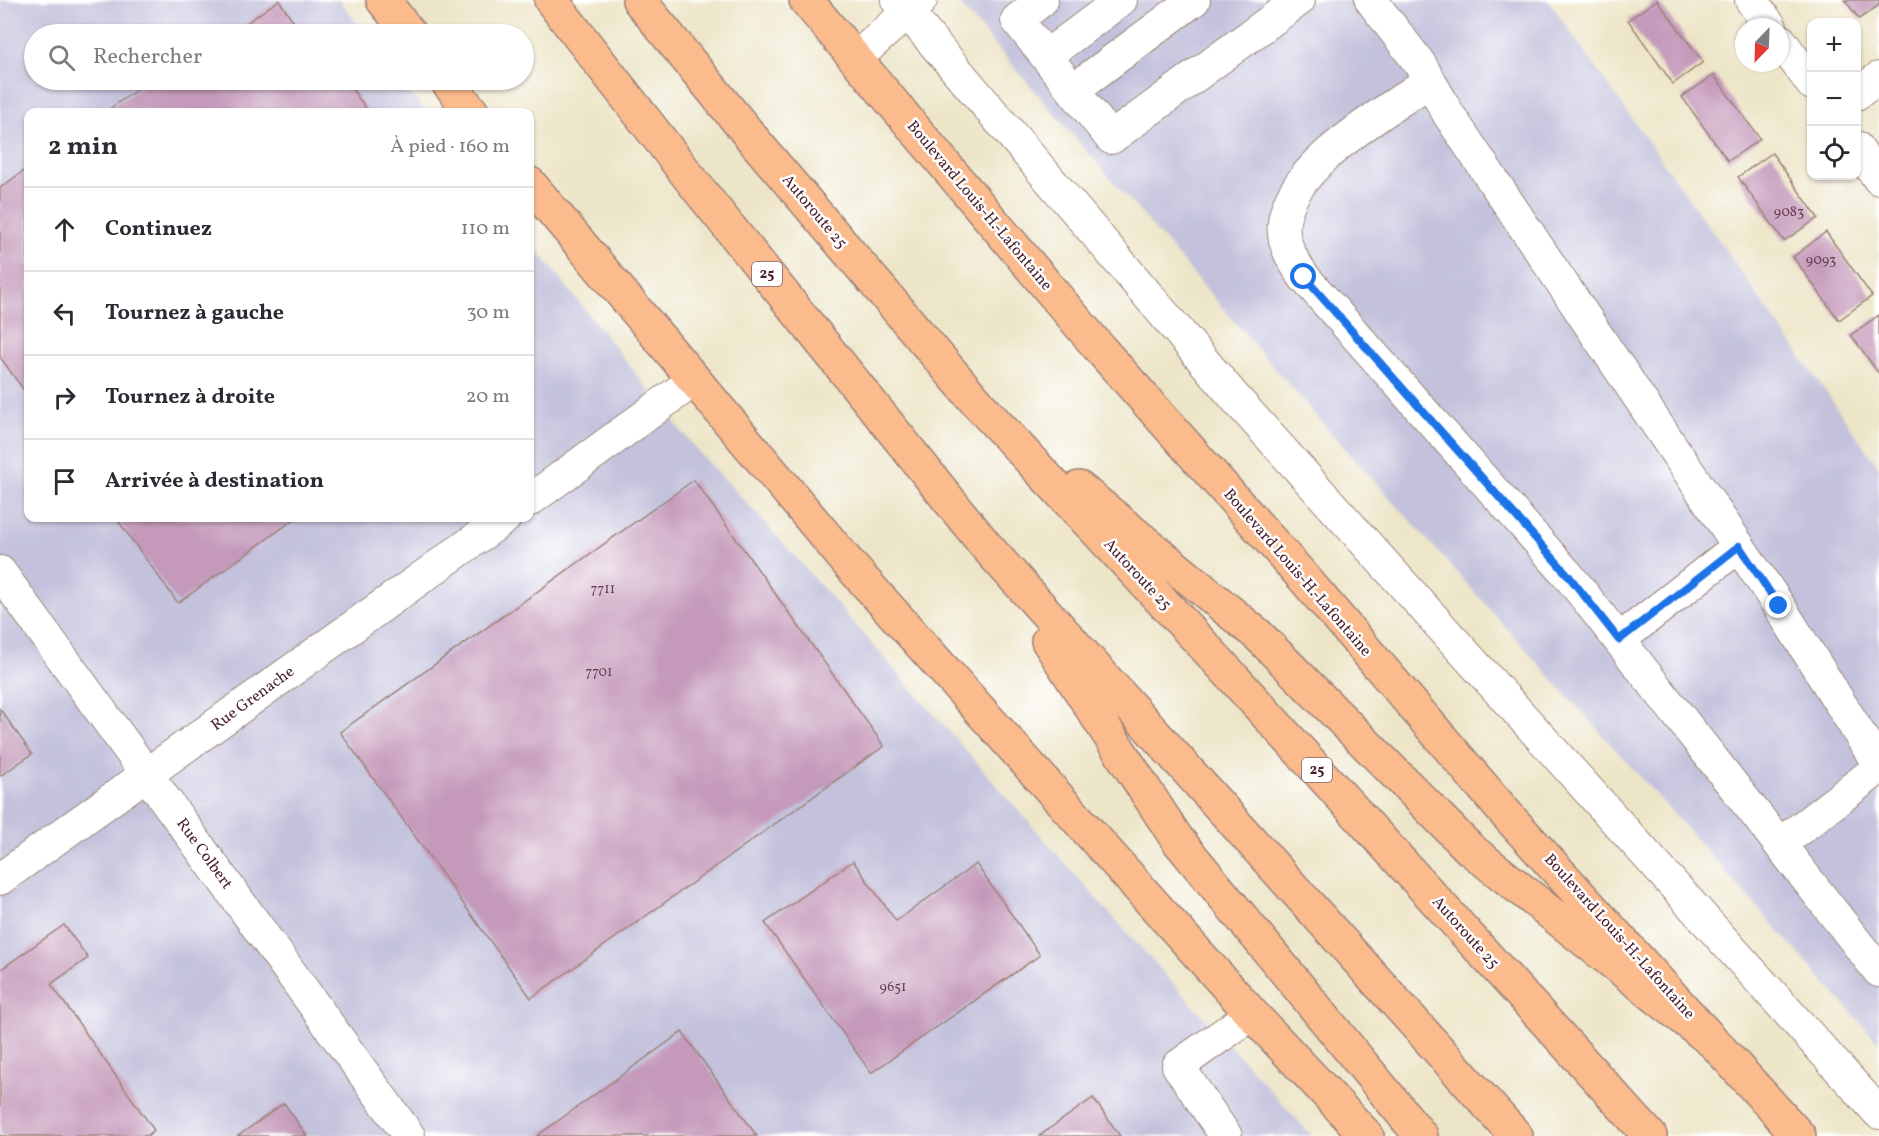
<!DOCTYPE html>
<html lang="fr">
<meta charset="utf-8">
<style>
:root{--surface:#fff;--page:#f2f2f3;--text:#2b2b33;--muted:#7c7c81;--line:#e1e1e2}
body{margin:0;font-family:Vollkorn,serif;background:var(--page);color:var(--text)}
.controls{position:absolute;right:18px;top:18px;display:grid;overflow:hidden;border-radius:12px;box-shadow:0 2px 4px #0004}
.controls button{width:54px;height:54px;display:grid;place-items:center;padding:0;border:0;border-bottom:2px solid var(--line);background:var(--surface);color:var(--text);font:30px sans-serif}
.compass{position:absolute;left:1735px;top:18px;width:54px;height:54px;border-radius:50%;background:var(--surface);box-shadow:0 2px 4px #0004;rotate:203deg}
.stop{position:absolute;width:18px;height:18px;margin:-14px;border:4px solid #1a73e8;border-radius:50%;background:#fff}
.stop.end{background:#1a73e8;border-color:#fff;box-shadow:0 2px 6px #0008}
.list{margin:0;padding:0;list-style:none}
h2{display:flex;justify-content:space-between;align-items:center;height:78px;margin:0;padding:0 24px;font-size:26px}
h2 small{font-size:20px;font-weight:400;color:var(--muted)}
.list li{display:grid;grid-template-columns:39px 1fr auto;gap:18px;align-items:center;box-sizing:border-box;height:84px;padding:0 24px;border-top:2px solid var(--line)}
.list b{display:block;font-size:22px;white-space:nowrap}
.list em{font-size:20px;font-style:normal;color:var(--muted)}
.icon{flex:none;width:33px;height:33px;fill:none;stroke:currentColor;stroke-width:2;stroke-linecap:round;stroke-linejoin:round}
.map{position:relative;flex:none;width:1879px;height:1136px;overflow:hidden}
.search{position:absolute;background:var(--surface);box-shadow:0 2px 4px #0004;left:24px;top:24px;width:510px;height:66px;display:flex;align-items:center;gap:15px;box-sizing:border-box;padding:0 21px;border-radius:33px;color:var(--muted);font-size:22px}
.panel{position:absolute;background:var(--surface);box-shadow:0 2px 4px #0004;left:24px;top:108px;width:510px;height:414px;border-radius:12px}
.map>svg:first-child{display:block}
</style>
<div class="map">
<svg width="1879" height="1136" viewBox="0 0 1879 1136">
<rect width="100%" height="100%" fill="#fff"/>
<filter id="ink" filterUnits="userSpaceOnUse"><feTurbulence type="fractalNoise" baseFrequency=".0167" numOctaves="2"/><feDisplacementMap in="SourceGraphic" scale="12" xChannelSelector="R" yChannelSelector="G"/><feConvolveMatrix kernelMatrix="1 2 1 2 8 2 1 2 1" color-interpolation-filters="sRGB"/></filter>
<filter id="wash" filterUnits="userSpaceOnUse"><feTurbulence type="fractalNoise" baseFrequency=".008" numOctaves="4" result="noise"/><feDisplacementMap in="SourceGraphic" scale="24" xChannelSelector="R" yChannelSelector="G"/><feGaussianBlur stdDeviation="1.35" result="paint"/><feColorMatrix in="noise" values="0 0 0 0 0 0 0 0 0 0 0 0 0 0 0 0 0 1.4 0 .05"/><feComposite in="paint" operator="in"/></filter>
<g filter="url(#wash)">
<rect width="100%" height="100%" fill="#ede5c7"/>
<!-- industrial -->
<path fill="#c3c1db" d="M0 0H339L366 34H34V80H400L426 112H28V518H530V241L697 450 768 526 1102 905 1312 1136H0Z
M956 0H1548L1879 467V1043L1310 409Z"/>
<g id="blocks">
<!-- building -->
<path fill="#c499ba" d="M279 0 297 27 304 22 312 34H231Z
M1657 0 1703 62 1673 84 1628 20Z
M1845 0H1879V5L1859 19Z
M1714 75 1760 139 1728 161 1682 97Z
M151 80H345L369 112H105Z
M1772 153 1818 218 1784 241 1738 177Z
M28 168V396L0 357V188Z
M1826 232 1872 296 1839 320 1793 257Z
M1879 315V374L1851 335Z
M694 480 884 746 531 998 340 732Z
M116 518H296L178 603Z
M0 709 32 754 0 776Z
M853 861 896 921 976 864 1040 955 871 1073 765 923Z
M64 925 88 958 51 984 154 1130 147 1136H0V970Z
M682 1032 757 1136H537Z
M1093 1098 1120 1136H1039Z
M284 1103 307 1136H238Z"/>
</g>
</g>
<g filter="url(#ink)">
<use href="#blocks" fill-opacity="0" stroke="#9c8279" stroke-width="1.5"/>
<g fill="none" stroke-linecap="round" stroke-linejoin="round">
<defs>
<path id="minor" d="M897 0 1236 399 1879 1113
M1042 0 1017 20 1111 138 1299 0
M1371 0 1420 64 1449 115 1779 606 1879 765
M1751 0 1771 27
M1780 40 1812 84
M1046 56 1121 0
M855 59 921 0
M1429 81C1385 113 1290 164 1284 222 1281 242 1293 261 1304 277L1568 575 1879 971
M1073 90 1194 0
M1856 94 1879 78
M1856 147 1879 179
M530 500 693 381
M0 572 409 1136
M1619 640 1739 546
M1780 844 1879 768
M0 879 505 518
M1226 1136 1178 1066 1252 1014"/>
<path id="major" d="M383 0 410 34
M806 0 1101 350 1303 577 1507 815 1799 1136
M446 80 472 112
M530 184 849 564 1252 1014 1367 1136"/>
<path id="highway" d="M551 0 700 191 986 546 1516 1136
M639 0 756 143 980 406 1218 661 1650 1136
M1079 488 1258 635 1470 849 1718 1046
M1048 641 1177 839 1421 1136"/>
</defs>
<!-- minor casing -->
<use href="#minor" stroke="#9c8279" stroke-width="34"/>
<!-- major casing -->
<use href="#major" stroke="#9c8279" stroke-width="36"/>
<!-- highway casing -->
<use href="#highway" stroke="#9c8279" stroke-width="36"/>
<!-- minor -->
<use href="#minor" stroke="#fff" stroke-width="32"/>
<!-- major -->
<use href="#major" stroke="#fbbb8d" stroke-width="33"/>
<!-- highway -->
<use href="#highway" stroke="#fbbb8d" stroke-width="33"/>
</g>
</g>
<g fill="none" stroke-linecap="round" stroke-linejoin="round" filter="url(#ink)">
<!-- route -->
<path stroke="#1a73e8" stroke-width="8" d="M1304 277 1568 575 1619 640 1739 546 1779 606"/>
</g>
<g text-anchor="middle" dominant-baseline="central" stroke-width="5" stroke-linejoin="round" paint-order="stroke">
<!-- number labels -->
<g font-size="14" fill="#683e4f">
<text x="1789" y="212">9083</text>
<text x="1821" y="260">9093</text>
<text x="603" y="589">7711</text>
<text x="599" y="672">7701</text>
<text x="893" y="987">9651</text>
</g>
<!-- shield labels -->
<g fill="#fff" stroke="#80626b" stroke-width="1.5">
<rect x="752" y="262" width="30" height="24" rx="4.5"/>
<rect x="1302" y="758" width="30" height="24" rx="4.5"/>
</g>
<g font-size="15" font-weight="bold" fill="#4a1f2b">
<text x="767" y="274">25</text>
<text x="1317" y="770">25</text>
</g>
<!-- street labels -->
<g font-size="16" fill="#4a1f2b" stroke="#fff">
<text transform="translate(979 206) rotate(50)">Boulevard Louis-H.-Lafontaine</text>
<text transform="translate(814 212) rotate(50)">Autoroute 25</text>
<text transform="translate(1297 573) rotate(49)">Boulevard Louis-H.-Lafontaine</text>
<text transform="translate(1137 575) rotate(47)">Autoroute 25</text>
<text transform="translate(253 699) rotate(-36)">Rue Grenache</text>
<text transform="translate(204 854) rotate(54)">Rue Colbert</text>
<text transform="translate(1465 933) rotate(48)">Autoroute 25</text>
<text transform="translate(1619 937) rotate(48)">Boulevard Louis-H.-Lafontaine</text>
</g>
</g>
</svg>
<div class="controls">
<button>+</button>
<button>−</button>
<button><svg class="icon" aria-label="locate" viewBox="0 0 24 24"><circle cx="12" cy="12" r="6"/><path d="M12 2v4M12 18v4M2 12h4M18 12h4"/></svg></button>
</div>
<svg class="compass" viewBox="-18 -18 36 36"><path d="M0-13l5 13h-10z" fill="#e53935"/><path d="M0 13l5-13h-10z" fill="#7c7c81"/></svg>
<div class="stop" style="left:1304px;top:277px"></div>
<div class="stop end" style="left:1779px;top:606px"></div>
<div class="search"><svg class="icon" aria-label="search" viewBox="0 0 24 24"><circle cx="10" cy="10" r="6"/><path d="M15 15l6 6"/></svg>Rechercher</div>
<section class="panel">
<h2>2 min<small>À pied · 160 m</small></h2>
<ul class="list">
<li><svg class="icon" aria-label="ahead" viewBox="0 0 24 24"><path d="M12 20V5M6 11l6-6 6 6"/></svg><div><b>Continuez</b></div><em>110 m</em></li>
<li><svg class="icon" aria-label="left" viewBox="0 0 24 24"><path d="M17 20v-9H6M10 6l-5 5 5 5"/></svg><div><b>Tournez à gauche</b></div><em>30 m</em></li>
<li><svg class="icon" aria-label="right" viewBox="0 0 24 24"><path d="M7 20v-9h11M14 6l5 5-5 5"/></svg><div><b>Tournez à droite</b></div><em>20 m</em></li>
<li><svg class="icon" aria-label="arrive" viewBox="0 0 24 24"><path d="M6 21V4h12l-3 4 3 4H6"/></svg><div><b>Arrivée à destination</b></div></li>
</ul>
</section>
</div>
